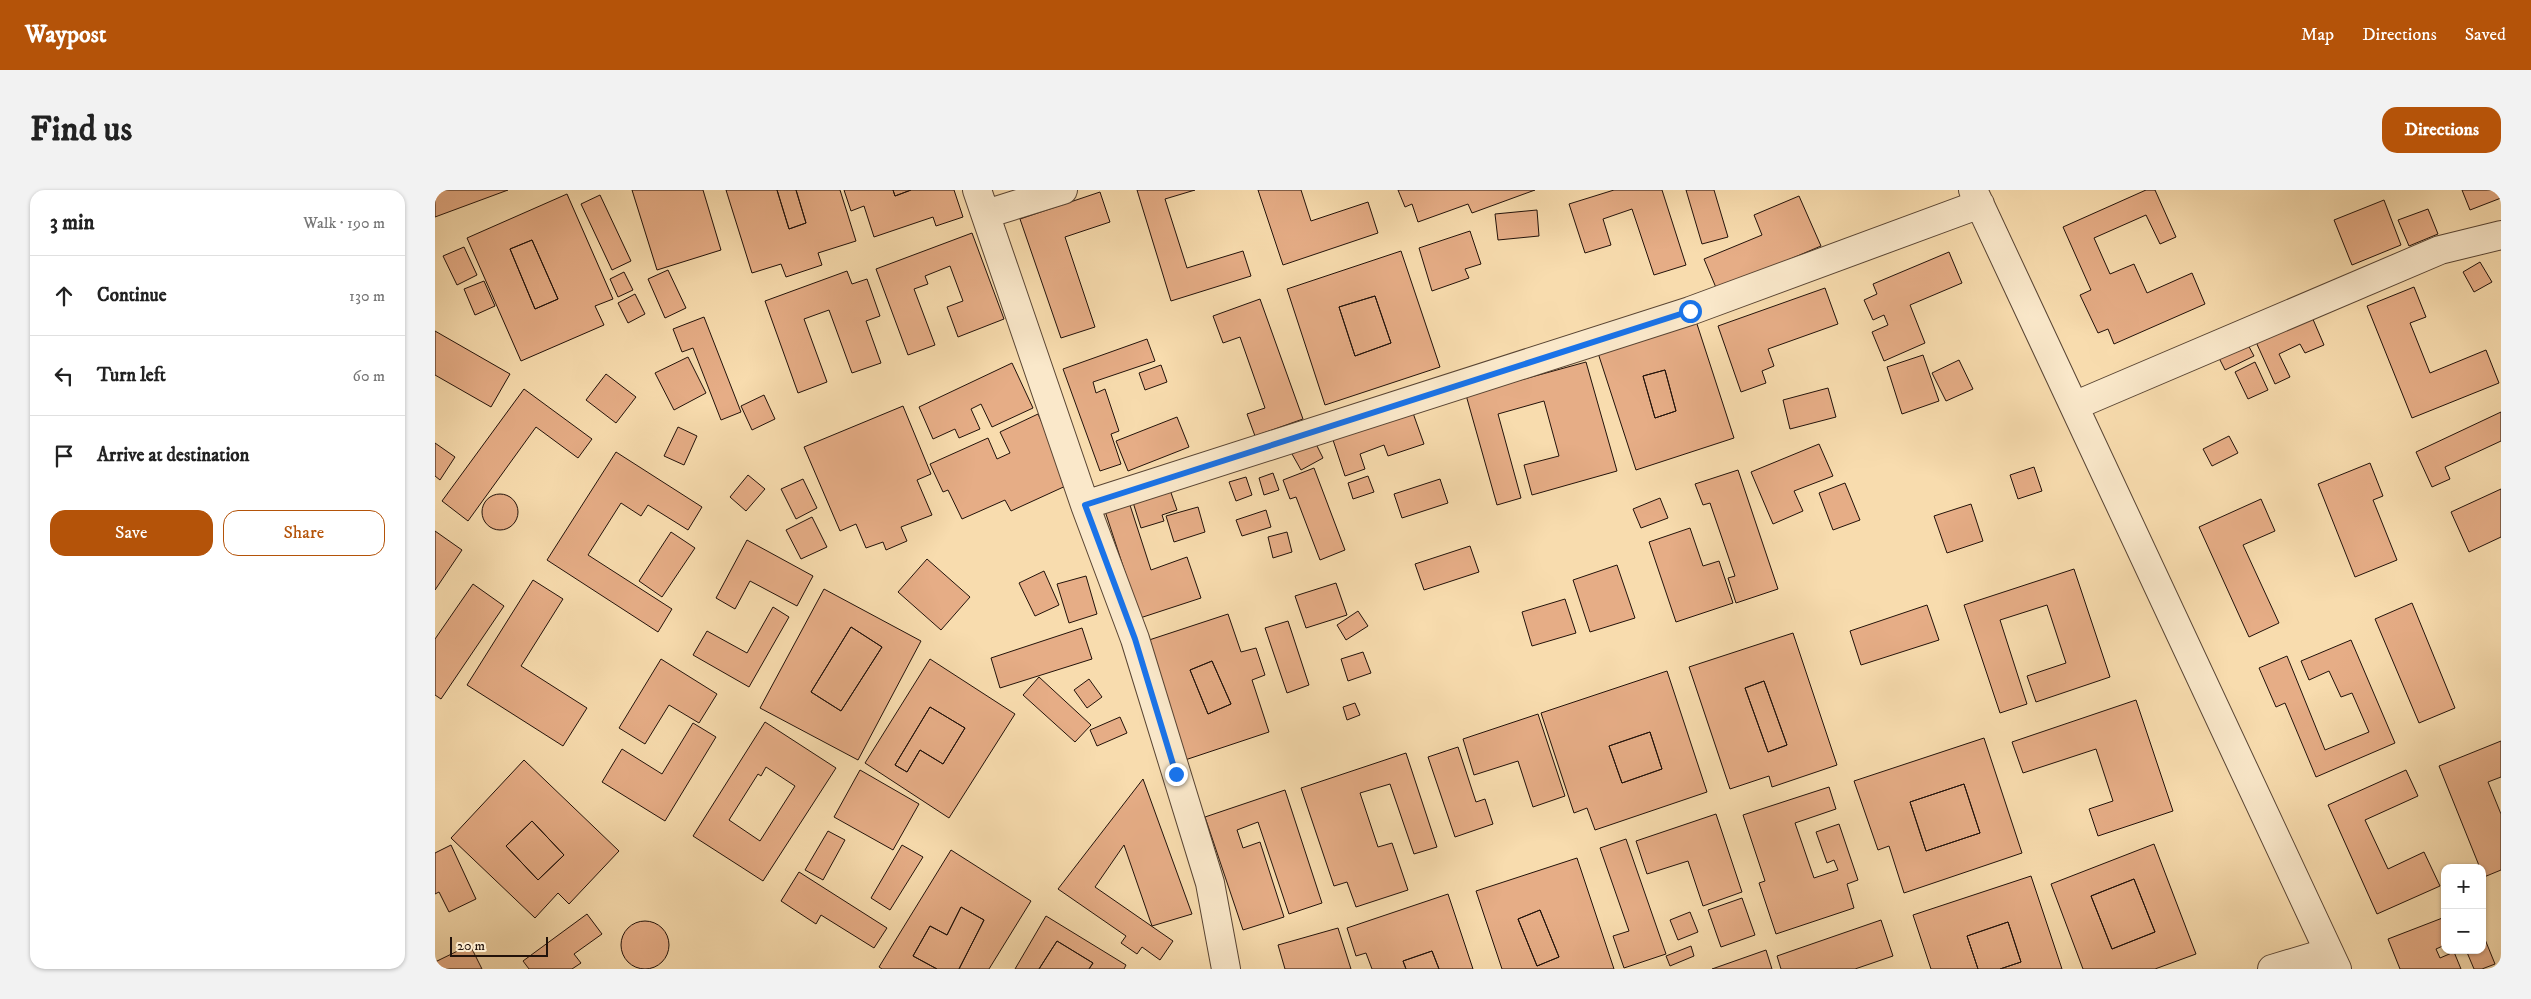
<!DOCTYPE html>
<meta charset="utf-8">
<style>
:root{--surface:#fff;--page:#f2f2f2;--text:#222;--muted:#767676;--line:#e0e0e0;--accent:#b45309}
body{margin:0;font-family:"IM FELL DW Pica",serif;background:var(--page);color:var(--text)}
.controls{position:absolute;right:15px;bottom:15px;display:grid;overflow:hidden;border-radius:10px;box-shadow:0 1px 4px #0004}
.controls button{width:45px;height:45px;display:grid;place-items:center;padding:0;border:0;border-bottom:1px solid var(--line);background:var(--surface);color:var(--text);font:25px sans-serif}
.scale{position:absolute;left:15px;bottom:12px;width:98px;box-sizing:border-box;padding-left:5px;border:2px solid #22120a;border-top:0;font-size:14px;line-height:18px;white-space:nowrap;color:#22120a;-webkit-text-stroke:4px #fae8ca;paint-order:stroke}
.stop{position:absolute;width:15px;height:15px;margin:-11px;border:4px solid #1a73e8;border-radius:50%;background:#fff}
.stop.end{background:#1a73e8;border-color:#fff;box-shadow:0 1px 5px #0008}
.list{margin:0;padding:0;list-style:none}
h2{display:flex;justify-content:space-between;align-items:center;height:65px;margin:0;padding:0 20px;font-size:21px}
h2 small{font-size:16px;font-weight:400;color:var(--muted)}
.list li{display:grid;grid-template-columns:32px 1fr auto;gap:15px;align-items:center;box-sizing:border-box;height:80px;padding:0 20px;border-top:1px solid var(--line)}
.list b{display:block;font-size:19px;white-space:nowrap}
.list em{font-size:16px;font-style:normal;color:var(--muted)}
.actions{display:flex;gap:10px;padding:15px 20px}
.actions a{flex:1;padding:11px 0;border:1px solid var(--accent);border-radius:15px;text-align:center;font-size:18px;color:var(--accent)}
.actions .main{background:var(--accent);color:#fff}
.icon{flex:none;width:28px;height:28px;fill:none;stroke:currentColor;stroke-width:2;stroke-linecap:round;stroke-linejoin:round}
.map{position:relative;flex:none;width:2066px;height:779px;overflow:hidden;border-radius:15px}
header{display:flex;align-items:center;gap:30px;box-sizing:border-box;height:70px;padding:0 25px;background:var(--accent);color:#fff}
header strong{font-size:24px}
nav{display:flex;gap:28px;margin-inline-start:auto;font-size:18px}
.intro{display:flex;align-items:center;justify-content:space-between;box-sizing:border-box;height:120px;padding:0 30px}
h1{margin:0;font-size:35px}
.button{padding:12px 22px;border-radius:15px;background:var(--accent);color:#fff;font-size:18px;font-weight:700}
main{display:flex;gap:30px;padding:0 30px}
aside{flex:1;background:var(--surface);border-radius:15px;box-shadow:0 1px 4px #0004}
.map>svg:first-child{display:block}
</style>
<header>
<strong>Waypost</strong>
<nav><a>Map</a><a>Directions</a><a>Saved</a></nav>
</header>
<div class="intro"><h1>Find us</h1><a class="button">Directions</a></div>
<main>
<aside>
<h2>3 min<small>Walk · 190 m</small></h2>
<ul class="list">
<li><svg class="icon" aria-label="ahead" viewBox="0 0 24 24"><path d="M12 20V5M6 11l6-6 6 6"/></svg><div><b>Continue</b></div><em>130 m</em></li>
<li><svg class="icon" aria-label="left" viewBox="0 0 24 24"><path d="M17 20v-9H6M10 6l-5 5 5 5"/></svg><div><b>Turn left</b></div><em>60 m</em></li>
<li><svg class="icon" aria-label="arrive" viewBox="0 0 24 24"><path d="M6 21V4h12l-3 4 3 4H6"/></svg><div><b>Arrive at destination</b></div></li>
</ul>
<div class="actions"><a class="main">Save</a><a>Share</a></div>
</aside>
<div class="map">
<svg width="2066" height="779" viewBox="0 0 2066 779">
<rect width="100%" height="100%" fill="#f8dcae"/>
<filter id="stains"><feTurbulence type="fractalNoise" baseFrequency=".004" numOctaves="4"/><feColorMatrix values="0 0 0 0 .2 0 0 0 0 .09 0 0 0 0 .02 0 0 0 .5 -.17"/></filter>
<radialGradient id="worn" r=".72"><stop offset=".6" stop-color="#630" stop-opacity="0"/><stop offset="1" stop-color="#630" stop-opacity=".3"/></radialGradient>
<!-- building -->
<path fill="#e6ad86" stroke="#22120a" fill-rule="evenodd" d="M0 0H73L0 27Z
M197 0H268L286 60 222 80Z
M291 0H342L354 39 371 33 361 0H405L421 51 383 63 387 75 351 87 346 74 317 83Z
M342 0H361L371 33 354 39Z
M409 0H458L460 6 476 0H519L528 27 501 36 498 27 439 47 429 16 416 21Z
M458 0H476L460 6Z
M702 0H760L730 9 752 78 808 61 816 86 736 111Z
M823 0H866L876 31 933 12 943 43 848 75Z
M963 0H1100L1037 23 1033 14 983 32 977 14 970 17Z
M1179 0H1227L1251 75 1219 85 1197 19 1168 29 1176 55 1150 63 1134 14Z
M1251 0H1279L1293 47 1267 54Z
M1711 0H1720L1741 47 1725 54 1711 25 1659 48 1675 84 1699 74 1712 103 1757 83 1770 114 1679 154 1673 139 1663 143 1645 105 1656 100 1628 37Z
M2027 0H2066V8L2035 20Z
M665 2 675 32 630 47 660 137 626 148 585 29Z
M132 4 178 109 160 116 169 135 86 171 32 48ZM97 50 123 109 100 119 75 59Z
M165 5 196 71 177 80 146 14Z
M1364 6 1386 56 1282 100 1269 69 1327 45 1319 25Z
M1949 10 1966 55 1917 75 1899 30Z
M1993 19 2003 44 1974 56 1963 30Z
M1102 20 1104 46 1063 50 1060 24Z
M1035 41 1046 74 1030 79 1034 88 997 101 984 58Z
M537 43 569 129 523 147 512 117 528 111 515 76 490 86 493 94 479 99 500 155 473 165 441 79Z
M97 50 123 109 100 119 75 59Z
M29 57 42 85 22 95 8 66Z
M966 61 1005 177 890 215 852 99ZM940 106 956 153 920 166 904 117Z
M1514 62 1527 93 1475 115 1490 153 1449 171 1437 142 1453 135 1449 125 1438 130 1429 110 1442 104 1438 94Z
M2045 72 2057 92 2039 102 2028 82Z
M233 80 251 118 230 128 213 89Z
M412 81 417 94 432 89 445 126 431 131 446 173 417 183 394 120 369 129 392 192 363 203 330 111Z
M189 82 198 100 183 107 175 89Z
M49 91 60 116 40 125 29 99Z
M1979 97 1991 127 1975 133 1995 183 2051 160 2064 193 1977 228 1932 116Z
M1390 98 1403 134 1333 159 1339 176 1327 181 1331 193 1306 202 1283 136Z
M200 104 210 124 193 133 183 113Z
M940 106 956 153 920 166 904 117Z
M825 109 868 229 820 246 812 224 830 218 805 147 788 153 778 126Z
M269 127 306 222 286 230 258 158 247 162 238 139Z
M1877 127 1889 155 1870 163 1865 154 1844 164 1855 187 1840 194 1821 152Z
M1261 131 1299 248 1201 280 1163 163ZM1230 180 1241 221 1220 228 1208 186Z
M0 141 75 184 56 217 0 185Z
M712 149 720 171 658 192 661 203 670 199 684 241 676 244 686 274 665 281 628 179Z
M1812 153 1819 166 1790 180 1783 166Z
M1488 165 1504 211 1467 224 1452 177Z
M253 167 271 203 239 220 220 183Z
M1524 170 1538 199 1511 211 1497 183Z
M1151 172 1182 281 1097 305 1089 275 1124 266 1109 211 1063 224 1086 308 1062 315 1031 205Z
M1820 172 1833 200 1813 209 1800 182Z
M577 173 598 218 557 237 546 214 536 219 545 239 524 248 520 239 498 249 484 217Z
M726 175 732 192 710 200 704 183Z
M1230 180 1241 221 1220 228 1208 186Z
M171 184 201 207 181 233 151 210Z
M1393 198 1401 227 1355 239 1348 210Z
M89 199 157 249 143 268 101 237 33 331 7 311Z
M329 205 340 229 317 240 306 216Z
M468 216 496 284 482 290 497 325 466 337 472 351 451 360 448 352 431 358 421 334 405 341 369 257Z
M2066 222V251L2010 277 2015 289 1997 297 1981 262Z
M978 223 989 254 953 266 949 255 925 264 930 279 910 286 898 250Z
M603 224 635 294 576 321 570 310 527 329 513 300 508 302 495 274 553 248 562 269 575 263 565 242Z
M742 227 754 257 693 281 681 251Z
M243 237 262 246 249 275 229 266Z
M1794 246 1803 263 1777 276 1768 259Z
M880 252 888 268 866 280 857 264Z
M0 253 20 267 5 290 0 286Z
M1384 254 1398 286 1359 301 1368 321 1338 334 1316 282Z
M181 262 267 317 253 340 213 315 206 326 186 313 153 365 237 419 223 442 112 370Z
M1935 273 1948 306 1938 310 1962 370 1920 387 1883 294Z
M1599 277 1607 301 1583 309 1575 285Z
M879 278 910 360 885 370 861 307 855 309 848 290Z
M1303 280 1343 399 1301 413 1293 388 1300 386 1275 313 1268 315 1260 294Z
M838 283 844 300 829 305 824 288Z
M313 285 330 299 311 321 295 307Z
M933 286 939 302 918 309 913 293Z
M811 287 817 305 801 311 794 292Z
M368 289 382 318 361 329 346 299Z
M1005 289 1013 313 967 328 959 304Z
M1410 293 1425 330 1398 340 1384 303Z
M734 297 742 320 727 325 729 331 706 338 697 309Z
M2066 299V347L2034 362 2016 322Z
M47 322a18 18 0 1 1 36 0a18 18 0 1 1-36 0Z
M1225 308 1233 328 1206 338 1198 319Z
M693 309 716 380 752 367 766 408 705 428 669 318Z
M1826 309 1840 341 1808 355 1844 433 1814 447 1764 337Z
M1536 314 1548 351 1512 363 1499 326Z
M763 317 770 342 739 352 731 326Z
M831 320 836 337 807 346 801 330Z
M377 327 392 357 366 369 351 340Z
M1255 338 1268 376 1284 371 1298 413 1241 432 1214 352Z
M0 341 27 360 0 400Z
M236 342 260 358 227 407 204 391Z
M852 342 857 362 838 368 833 347Z
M312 350 378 386 362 416 315 391 300 419 281 408Z
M1035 356 1044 382 989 400 980 374Z
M492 369 535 407 506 440 463 402Z
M1182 375 1200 428 1155 442 1138 390Z
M1639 379 1675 487 1601 512 1592 486 1631 473 1612 415 1565 430 1592 514 1565 523 1529 415Z
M609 381 624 415 600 426 584 393Z
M651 386 662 424 634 433 622 394Z
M98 390 128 409 86 476 152 518 128 556 32 495Z
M901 393 912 425 871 438 860 406Z
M38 394 69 416 6 509 0 505V449Z
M389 399 486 451 423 570 325 518ZM416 437 447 457 406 521 376 502Z
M1130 409 1141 443 1097 456 1087 422Z
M1977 413 2020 518 1984 533 1940 429Z
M1492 415 1504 450 1426 475 1415 441Z
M338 417 354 427 314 497 258 465 272 441 312 463Z
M923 421 933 436 911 450 902 435Z
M793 424 806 462 821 458 830 485 817 490 834 542 747 571 708 452ZM777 471 796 514 773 524 755 480Z
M853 431 874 495 852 503 830 438Z
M416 437 447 457 406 521 376 502Z
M647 438 657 469 565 498 556 468Z
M1358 443 1402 575 1337 597 1334 586 1295 599 1254 477ZM1329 491 1352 555 1333 562 1310 498Z
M1916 450 1960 553 1881 587 1850 513 1841 517 1824 478 1852 466 1890 560 1934 542 1917 503 1906 507 1894 481 1874 490 1866 471Z
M928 462 936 483 913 491 906 469Z
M226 469 282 504 264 533 234 515 210 554 184 538Z
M495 469 580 524 514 628 430 573ZM495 517 530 538 508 574 485 560 472 582 460 575Z
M777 471 796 514 773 524 755 480Z
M1232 481 1272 602 1160 640 1152 618 1139 623 1106 523ZM1215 542 1227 579 1187 593 1174 556Z
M604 487 656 535 640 552 588 505Z
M654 489 667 507 652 518 639 500Z
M1329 491 1352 555 1333 562 1310 498Z
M1701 510 1738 621 1663 646 1654 619 1678 611 1661 559 1588 583 1577 552Z
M920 513 925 525 912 530 908 517Z
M495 517 530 538 508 574 485 560 472 582 460 575Z
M1103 524 1130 606 1098 617 1083 571 1039 585 1028 549Z
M685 527 692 543 662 556 655 540Z
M330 532 401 578 328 691 258 646ZM331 577 360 596 325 651 294 630 323 584 326 586Z
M258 533 281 547 230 631 167 592 187 559 227 584Z
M1215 542 1227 579 1187 593 1174 556Z
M1549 548 1587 663 1469 703 1454 656 1443 660 1419 591ZM1529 594 1545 643 1491 661 1475 612Z
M2066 551V587L2053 592 2066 624V680L2049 687 2047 678H2045L2004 576Z
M1023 557 1041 612 1050 609 1058 634 1020 647 993 567Z
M971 563 1002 657 979 664 955 594 925 603 943 657 957 653 973 700 921 717 912 692 899 696 866 598Z
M89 570 184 661 134 714 123 703 100 728 16 648ZM97 631 129 665 103 690 71 656Z
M425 580 484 614 458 660 399 627Z
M1971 580 1983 606 1930 630 1953 679 1989 662 2005 696 1942 724 1893 615Z
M708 589 757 724 717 736 689 655 660 697 738 751 725 770 707 757 702 764 686 753 691 746 623 699Z
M1529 594 1545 643 1491 661 1475 612Z
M1394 597 1401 619 1360 633 1379 688 1403 680 1399 670 1392 673 1381 642 1404 634 1423 690 1412 694 1419 718 1341 744 1324 693 1330 691 1308 625Z
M850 600 887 713 854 724 823 632 802 640 808 658 825 652 849 727 808 740 770 627Z
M1281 624 1307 702 1268 716 1253 671 1212 684 1201 651Z
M97 631 129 665 103 690 71 656Z
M393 641 410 650 388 690 370 680Z
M1191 649 1231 764 1189 778 1178 746 1194 741 1165 658Z
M1719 654 1761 764 1720 779H1648L1616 694ZM1699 689 1720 742 1677 759 1656 706Z
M16 655 41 709 14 722 4 702 0 704V663Z
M467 655 488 667 455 720 436 708Z
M516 660 596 711 554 779H524L549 730 526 717 512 745 495 736 478 766 502 779H447L444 777Z
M1142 668 1179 779H1067L1041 701ZM1105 720 1124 767 1102 776 1083 729Z
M364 682 452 738 439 758 386 725 381 734 346 711Z
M1596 686 1627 779H1565L1586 772 1573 732 1532 746 1543 779H1496L1478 725Z
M1699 689 1720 742 1677 759 1656 706Z
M1013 704 1038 779H1004L997 761 968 771 971 779H937L931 763 921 766 912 738Z
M1307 708 1320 745 1286 757 1273 720Z
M526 717 549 730 524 779H502L478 766 495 736 512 745Z
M1105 720 1124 767 1102 776 1083 729Z
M1255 722 1263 742 1243 750 1235 730Z
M152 724 167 744 139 764 146 773 137 779H94L88 771Z
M611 726 691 775 689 779H654L658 773 622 751 604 779H580Z
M2010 727V755L2001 759 2005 768 2019 762 2026 779H1965L1953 749Z
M1446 730 1458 766 1420 779H1346L1342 766Z
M186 755a24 24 0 1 1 48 0a24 24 0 1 1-48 0Z
M1573 732 1586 772 1565 779H1543L1532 746Z
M903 738 916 779H850L843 755Z
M2047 742 2060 774 2047 779H2039L2031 760H2047Z
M622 751 658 773 654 779H604Z
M35 755 47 779H0V772Z
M1256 756 1259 766 1235 776 1231 766Z
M1331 760 1337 779H1277Z
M997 761 1004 779H971L968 771Z"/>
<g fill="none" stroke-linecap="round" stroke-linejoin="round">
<defs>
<path id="minor" d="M542 0 650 315 700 449 775 693 791 779
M1538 0 1902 779
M551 24 628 0
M1639 216 2005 60 2066 45
M650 315 1255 121 1545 14
M1837 779 1894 762"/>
</defs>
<!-- minor casing -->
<use href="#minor" stroke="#584433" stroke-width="30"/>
<!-- minor -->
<use href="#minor" stroke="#fae8ca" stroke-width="28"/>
</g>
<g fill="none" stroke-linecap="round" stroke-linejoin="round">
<!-- route -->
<path stroke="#1a73e8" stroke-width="6" d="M741 584 700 449 650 315 1255 121"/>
</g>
<rect width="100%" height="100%" filter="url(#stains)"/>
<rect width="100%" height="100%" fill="url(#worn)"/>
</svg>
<div class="controls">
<button>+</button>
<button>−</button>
</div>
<div class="scale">20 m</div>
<div class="stop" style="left:1255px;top:121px"></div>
<div class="stop end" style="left:741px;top:584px"></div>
</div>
</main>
